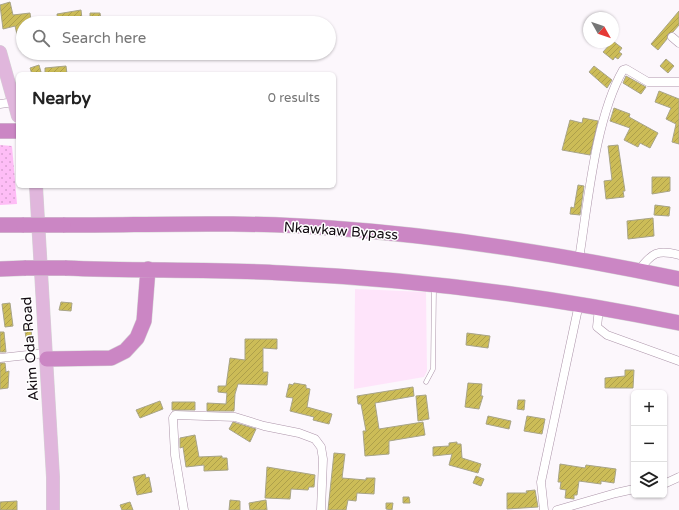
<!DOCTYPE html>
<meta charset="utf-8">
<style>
:root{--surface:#fff;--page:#f2f2f2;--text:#222;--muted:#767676;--line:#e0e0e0}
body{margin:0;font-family:"Varela Round",sans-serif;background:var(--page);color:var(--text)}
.controls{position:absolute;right:12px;bottom:12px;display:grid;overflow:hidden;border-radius:6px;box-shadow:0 1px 3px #0004}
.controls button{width:36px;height:36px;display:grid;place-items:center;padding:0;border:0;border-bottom:1px solid var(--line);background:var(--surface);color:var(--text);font:20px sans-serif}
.compass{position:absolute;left:583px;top:12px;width:36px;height:36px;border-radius:50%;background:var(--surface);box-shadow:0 1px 3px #0004;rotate:130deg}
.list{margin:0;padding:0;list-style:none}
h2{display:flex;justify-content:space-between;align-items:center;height:52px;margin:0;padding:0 16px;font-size:17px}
h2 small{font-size:13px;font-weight:400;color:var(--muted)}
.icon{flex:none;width:22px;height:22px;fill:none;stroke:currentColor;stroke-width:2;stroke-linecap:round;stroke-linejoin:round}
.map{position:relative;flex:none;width:679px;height:510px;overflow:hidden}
.search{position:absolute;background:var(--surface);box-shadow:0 1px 3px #0004;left:16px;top:16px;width:320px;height:44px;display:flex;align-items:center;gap:10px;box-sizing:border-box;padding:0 14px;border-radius:22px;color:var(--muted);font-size:15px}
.panel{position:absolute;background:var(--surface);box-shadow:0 1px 3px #0004;left:16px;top:72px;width:320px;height:116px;border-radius:6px}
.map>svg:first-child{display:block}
</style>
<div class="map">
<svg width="679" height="510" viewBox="0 0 679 510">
<defs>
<pattern id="grass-dots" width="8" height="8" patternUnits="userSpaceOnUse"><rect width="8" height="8" fill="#febdf6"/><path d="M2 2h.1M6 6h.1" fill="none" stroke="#d9a1d2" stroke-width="1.8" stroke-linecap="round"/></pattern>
<pattern id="building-hatch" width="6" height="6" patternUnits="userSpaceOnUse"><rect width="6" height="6" fill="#ccbc57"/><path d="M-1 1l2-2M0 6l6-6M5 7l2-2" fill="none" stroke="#aea04b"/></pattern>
</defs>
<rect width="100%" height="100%" fill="#fcf7fc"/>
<!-- built -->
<path fill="#fee4fa" d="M355 289 426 292 427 371 424 377 354 389Z"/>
<!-- grass -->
<path fill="url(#grass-dots)" d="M0 145 12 146 17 204 0 205Z"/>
<!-- building -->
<path fill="url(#building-hatch)" stroke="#a8a487" d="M10 2 13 15 30 13 31 20 23 22V51H21L15 26 3 29 0 5Z
M81 10 82 19H76V23H58L57 14Z
M679 11V25L673 32 668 34 667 39 658 50 651 44Z
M90 13H100L101 20H90Z
M613 41 622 48 619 52 622 54 618 59 615 57 613 60 603 52Z
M666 59 674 66 668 73 660 66Z
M39 65 41 72 32 74 30 68Z
M66 66 67 74H45V68Z
M594 66 612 80 607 88 589 72Z
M626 76 646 87 641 94 623 83Z
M659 91 679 99V144L672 142 676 124 666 119 671 108 655 102Z
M614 108 630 114 629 117 658 133 650 148 640 143 638 147 624 140 630 128 610 121Z
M583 118 598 121 590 155 562 150 570 120 582 123Z
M618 145 625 191H623L624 197 606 199 604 181 612 180 608 146Z
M652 177H670V191L652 194Z
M578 185 584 186 580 215 570 214 571 207 574 208Z
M655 205 670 207 669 216 654 215Z
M653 218 654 236 628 239 627 221Z
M61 302 72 303 71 311 59 310Z
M10 303 13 326 5 327 2 304Z
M30 323 32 338H26L24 324Z
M0 332H4L6 352H0Z
M467 333 490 336 488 348 466 345Z
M245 339H277V349L263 348V372H268L267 385 238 384 235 394 234 411H207V403L226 404 227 393 218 392V386H226L230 358 245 360Z
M0 363H5L6 372 9 371 8 388 0 389Z
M625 370H634L633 388H605V378L625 376Z
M294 383 306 385V388L310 389 307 407 332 414 329 424 313 420 314 417 290 411 293 398 286 397 289 384 293 385Z
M468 383 482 384 481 396H483L479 409 465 407Z
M413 387 414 396 375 403 379 429 423 422 425 435 389 441V454L365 456 363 431H366L361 404H358L357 396Z
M426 395 429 419 418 421 416 396Z
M518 400H525L524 410 517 409Z
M160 401 163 409 140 418 136 410Z
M172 402H195V410H172Z
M488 416 511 421 509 429 486 424Z
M527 416 545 419 542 434 524 431Z
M233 422 256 429 250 442 229 429Z
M195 435 199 457 222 456V458H227L228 470 204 471V465L186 467 183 447 180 448V438Z
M457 442V444H461L462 458 481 464 478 473 449 465 452 454 433 456V447L449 446V443Z
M334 453 345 454 342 478 366 480V478H375L374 494 357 493 356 501 348 500 346 510H328Z
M560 464 585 468 586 465 616 469 614 483 601 481V484L579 481 577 495H574V499L565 498 566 490 560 489 561 482H558Z
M267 467 315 475 314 487H309L308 490 291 489 290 499 265 498Z
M145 474 146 478 149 477 152 492 137 495 133 477Z
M476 476 484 479 481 486 473 483Z
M535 490 538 507 507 509V493H527L526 491Z
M403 497H409L410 503H403Z
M230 500 240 501V510H229Z
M266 500 267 510H250L249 503Z
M17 501V510H0V502Z
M130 502 133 510H122L120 505Z
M386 503H393L392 510 386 509Z"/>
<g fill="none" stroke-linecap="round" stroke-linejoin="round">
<defs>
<path id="lane" d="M426 382 433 369 434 288"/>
<path id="street" d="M672 37 679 43
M0 104 14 102
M579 259C588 203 595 119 623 70L626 69 648 82H679
M639 270C652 253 657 249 679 255
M599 308 597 327 607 335 679 361
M0 358 46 353
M664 484 679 477
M184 510 175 455 173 418 175 415 235 417 264 426 299 433 315 439 321 447 323 459 321 510
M544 510 541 482 579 304
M557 510 616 493 634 489"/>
<path id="primary" d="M0 52 18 116
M36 186 53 477V510"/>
<path id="highway" d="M0 131H18
M0 225H24
M63 225C152 225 241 221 331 228 447 236 564 255 679 279
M65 268C137 271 210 269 282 273 415 279 548 296 679 323
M0 269 26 268
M47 359 111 358 125 351 137 338 144 321 148 269"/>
</defs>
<!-- lane casing -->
<use href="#lane" stroke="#ad95aa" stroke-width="5"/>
<!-- street casing -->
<use href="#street" stroke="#ad95aa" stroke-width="9"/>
<!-- primary casing -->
<use href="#primary" stroke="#d4d3d4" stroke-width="14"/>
<!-- highway casing -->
<use href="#highway" stroke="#d4d3d4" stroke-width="16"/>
<!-- lane -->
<use href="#lane" stroke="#fff" stroke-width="4"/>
<!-- street -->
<use href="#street" stroke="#fff" stroke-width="8"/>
<!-- primary -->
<use href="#primary" stroke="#e0b6dc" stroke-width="13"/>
<!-- highway -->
<use href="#highway" stroke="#cb86c4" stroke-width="15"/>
<defs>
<path id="highway-bridge" d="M24 225H63
M26 268H65"/>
</defs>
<!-- highway-bridge casing -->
<use href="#highway-bridge" stroke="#d4d3d4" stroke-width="16" stroke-linecap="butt"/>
<!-- highway-bridge -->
<use href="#highway-bridge" stroke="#cb86c4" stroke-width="15"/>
</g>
<g text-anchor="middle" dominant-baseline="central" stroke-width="3" stroke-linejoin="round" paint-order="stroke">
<!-- street labels -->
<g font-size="14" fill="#120a11" stroke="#fff">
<text transform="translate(341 231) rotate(4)">Nkawkaw Bypass</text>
<text transform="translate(30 349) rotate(-94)">Akim Oda Road</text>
</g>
</g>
</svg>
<div class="controls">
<button>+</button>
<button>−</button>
<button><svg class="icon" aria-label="layers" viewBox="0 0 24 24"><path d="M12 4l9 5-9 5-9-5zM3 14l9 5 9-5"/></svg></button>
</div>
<svg class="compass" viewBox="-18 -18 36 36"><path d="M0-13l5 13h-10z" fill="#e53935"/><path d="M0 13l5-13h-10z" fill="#767676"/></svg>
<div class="search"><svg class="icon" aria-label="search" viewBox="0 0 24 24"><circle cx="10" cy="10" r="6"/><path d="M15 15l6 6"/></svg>Search here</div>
<section class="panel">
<h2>Nearby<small>0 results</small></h2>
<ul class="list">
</ul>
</section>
</div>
